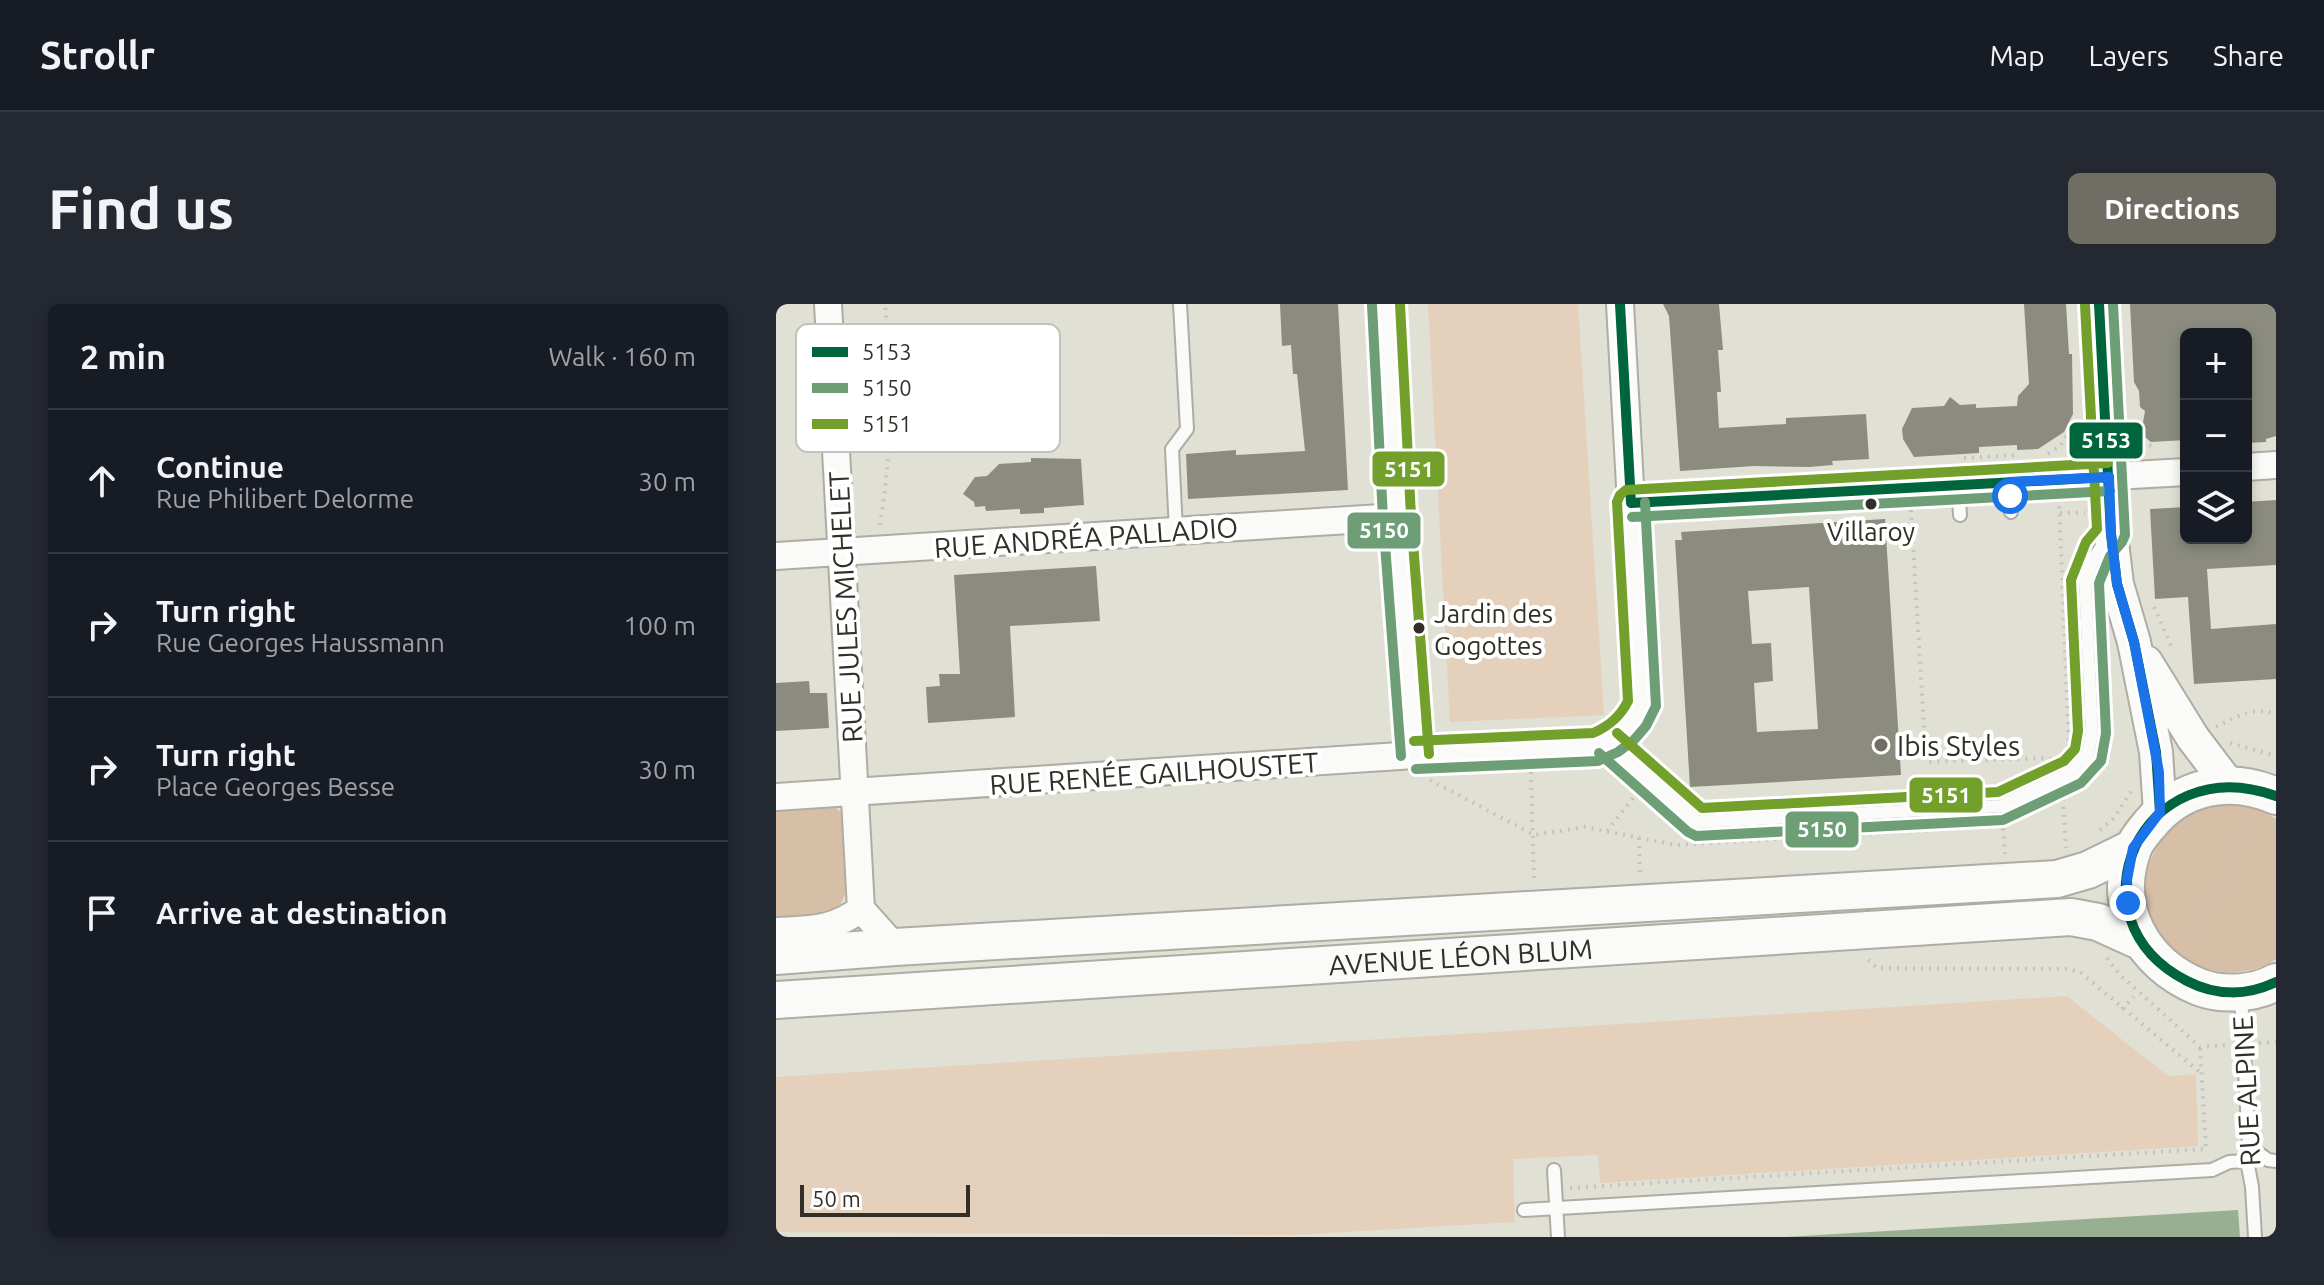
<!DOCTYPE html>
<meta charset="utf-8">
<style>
:root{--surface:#171b24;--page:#242831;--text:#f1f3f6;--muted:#9ea1a6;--line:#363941;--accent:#6f6d64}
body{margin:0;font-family:Ubuntu,sans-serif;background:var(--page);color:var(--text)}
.controls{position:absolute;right:24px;top:24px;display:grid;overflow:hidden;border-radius:12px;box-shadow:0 4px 12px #0003}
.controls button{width:72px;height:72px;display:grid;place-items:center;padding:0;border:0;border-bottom:2px solid var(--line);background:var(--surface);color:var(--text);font:40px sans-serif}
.scale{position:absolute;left:24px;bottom:20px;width:170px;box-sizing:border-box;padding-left:8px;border:4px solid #312f27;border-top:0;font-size:22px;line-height:28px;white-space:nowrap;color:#312f27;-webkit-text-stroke:6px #fff;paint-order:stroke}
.stop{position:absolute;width:24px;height:24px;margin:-18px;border:6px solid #1a73e8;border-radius:50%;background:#fff}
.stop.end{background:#1a73e8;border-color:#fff;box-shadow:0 2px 8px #0008}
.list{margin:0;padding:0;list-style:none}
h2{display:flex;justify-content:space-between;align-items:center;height:104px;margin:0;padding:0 32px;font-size:34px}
h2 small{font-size:26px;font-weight:400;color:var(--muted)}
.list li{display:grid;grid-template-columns:52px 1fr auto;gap:24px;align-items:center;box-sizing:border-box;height:144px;padding:0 32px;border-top:2px solid var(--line)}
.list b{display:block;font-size:30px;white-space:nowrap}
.list p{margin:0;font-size:26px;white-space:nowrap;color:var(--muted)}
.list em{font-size:26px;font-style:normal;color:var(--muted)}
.icon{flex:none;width:44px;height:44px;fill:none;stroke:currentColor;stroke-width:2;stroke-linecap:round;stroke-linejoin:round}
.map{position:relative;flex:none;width:1500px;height:933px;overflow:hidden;border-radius:12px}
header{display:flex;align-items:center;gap:48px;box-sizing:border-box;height:112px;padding:0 40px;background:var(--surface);border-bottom:2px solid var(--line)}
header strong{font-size:38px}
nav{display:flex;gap:44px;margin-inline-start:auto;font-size:28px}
.intro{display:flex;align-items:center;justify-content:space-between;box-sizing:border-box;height:192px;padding:0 48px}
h1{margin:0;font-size:56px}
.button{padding:20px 36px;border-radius:12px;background:var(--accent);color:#fff;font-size:28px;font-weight:700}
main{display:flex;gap:48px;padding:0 48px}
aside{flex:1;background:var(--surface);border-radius:12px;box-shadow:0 4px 12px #0003}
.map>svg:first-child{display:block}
</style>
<header>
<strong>Strollr</strong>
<nav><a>Map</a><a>Layers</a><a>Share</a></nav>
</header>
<div class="intro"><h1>Find us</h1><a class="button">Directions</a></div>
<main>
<aside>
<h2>2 min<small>Walk · 160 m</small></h2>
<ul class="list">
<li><svg class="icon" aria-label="ahead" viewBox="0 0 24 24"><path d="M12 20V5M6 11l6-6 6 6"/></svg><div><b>Continue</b><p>Rue Philibert Delorme</p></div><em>30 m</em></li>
<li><svg class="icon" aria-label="right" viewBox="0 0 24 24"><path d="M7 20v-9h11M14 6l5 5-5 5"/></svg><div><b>Turn right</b><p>Rue Georges Haussmann</p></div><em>100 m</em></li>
<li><svg class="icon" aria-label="right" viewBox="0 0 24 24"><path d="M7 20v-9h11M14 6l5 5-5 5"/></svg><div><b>Turn right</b><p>Place Georges Besse</p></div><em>30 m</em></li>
<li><svg class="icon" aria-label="arrive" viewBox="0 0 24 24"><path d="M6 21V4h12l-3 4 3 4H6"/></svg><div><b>Arrive at destination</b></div></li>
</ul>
</aside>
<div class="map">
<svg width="1500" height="933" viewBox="0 0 1500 933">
<rect width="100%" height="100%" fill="#e1e0d4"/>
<!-- green -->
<path fill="#e5d0bb" d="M652 0H802L828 411 674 418Z
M1291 692 1392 772 1420 770 1422 842 824 879 822 851 737 855 739 918 517 931 0 928V773Z"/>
<!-- forest -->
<path fill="#d7bea7" d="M1458 499 1486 506 1500 515V655C1459 682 1402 666 1379 624 1354 579 1380 520 1427 504 1437 501 1448 501 1458 499Z
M60 504 69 512C71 539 81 592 56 609 46 616 13 618 0 620V507Z"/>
<!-- water -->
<path fill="#98b091" d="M1462 906 1464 933H1009Z"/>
<!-- building -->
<path fill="#8b8c7f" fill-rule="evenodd" d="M504 0H562L572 186 412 195 410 150 460 146V151L529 147 521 70H517L515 41 506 42Z
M887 0H943L947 46H942L945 88H941L943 124 1010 120V114L1090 110 1093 155 1056 157 1057 161 1033 163 978 162 904 167 893 12Z
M1248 0H1290L1293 50H1296L1297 110 1288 128 1262 145 1241 146V141L1203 143V149L1138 153 1127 135 1126 125 1136 104 1168 102 1174 93 1184 101 1200 100V104L1241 102 1242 92 1253 80Z
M1354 0H1500V132L1490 135V138L1470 139V30H1410V136L1375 138 1365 130 1369 107 1364 103 1363 87 1358 78Z
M255 154 305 155 308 201 268 204V209L244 210V205L210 207 209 202 199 203 198 198 187 190 199 173 211 172 223 160 255 158Z
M1500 196V261L1431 265 1435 325 1500 320V375L1418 380 1412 293 1379 295 1374 205 1410 203V234H1470V198Z
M1109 215 1125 471 914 483 899 236H906L905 228ZM1033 283 1042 425 981 428 978 379 997 377 995 339 976 340 972 287Z
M320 262 324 317 234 322 239 413 152 419 150 383 164 382 163 370H184L178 271Z
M33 377 34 389H51L53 424 0 427V379Z"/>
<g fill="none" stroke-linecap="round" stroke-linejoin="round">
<defs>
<path id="service" d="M1233 178 1235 208
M1182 181 1184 211
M400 227 396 145 411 125 404 0
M832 439 921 518 1225 502 1297 468 1312 451 1316 428 1309 277 1318 254 1331 235
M1465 692 1473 842 1471 857 1476 883 1479 933
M1473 842 1492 856 1500 857
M778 866 782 933
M748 906 1436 866 1453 858 1471 857"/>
<path id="minor" d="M52 0 85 605 119 643
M610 0 621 213 639 451
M1470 163 1500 161
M855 199 1410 168
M0 252 621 213
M0 493 639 451 820 443C843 435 857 421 866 400L844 0
M0 627C35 625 55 627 85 605"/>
<path id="tertiary" d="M1323 0 1335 230 1341 280 1358 338 1380 448 1384 508
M1370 358 1417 434 1452 480"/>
<g id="secondary">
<path d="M1500 492C1455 472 1406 481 1374 520 1368 527 1360 536 1357 545 1335 605 1367 660 1423 683 1446 692 1479 690 1500 678"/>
<path d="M0 652 119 643 1281 575 1312 566 1357 544"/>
<path id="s1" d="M0 696 1295 613 1322 618 1364 637"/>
</g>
</defs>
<!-- service casing -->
<use href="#service" stroke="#aeaca3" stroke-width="16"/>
<!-- minor casing -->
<use href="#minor" stroke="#aeaca3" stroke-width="30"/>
<!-- tertiary casing -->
<use href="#tertiary" stroke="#aeaca3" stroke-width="36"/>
<!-- secondary casing -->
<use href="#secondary" stroke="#aeaca3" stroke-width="40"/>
<!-- path -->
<path stroke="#c4c3c0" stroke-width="4" stroke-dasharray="2 6" stroke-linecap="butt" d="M1355 121H1361L1364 136 1379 144
M1272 150 1284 142 1296 123H1302
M1188 154 1243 151
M1135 206 1150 458 1271 454 1281 456 1293 442 1283 197
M1284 209H1309
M104 221C116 147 117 74 109 0
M1378 303 1397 346
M1440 423C1460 413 1477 402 1500 410
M1454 439 1500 452
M755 468 758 578
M654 476 758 531 809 523 900 541 1227 522 1229 550
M1287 495 1290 544
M1324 526 1337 515 1356 486
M831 527 862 488
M863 534 864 571
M1406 638C1436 600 1460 563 1473 515
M1331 654 1343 670 1424 743 1451 741
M1092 656 1101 664 1292 665 1304 668 1426 770
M1346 705 1358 693
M1483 739 1500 738
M794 884 1430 845 1424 743"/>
<!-- service -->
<use href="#service" stroke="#fafaf9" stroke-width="12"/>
<!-- minor -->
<use href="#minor" stroke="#fafaf9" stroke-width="26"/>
<!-- tertiary -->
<use href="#tertiary" stroke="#fafaf9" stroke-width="32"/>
<!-- secondary -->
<use href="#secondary" stroke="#fafaf9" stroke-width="36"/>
<defs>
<path id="bus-1" d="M844 0 855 199
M1323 0 1335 230 1341 280 1358 338 1380 448 1384 508
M855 199 1333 173
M1500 492C1365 443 1289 615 1411 677 1440 692 1471 692 1500 678"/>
<path id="bus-2" d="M596 1 607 214 625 452
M856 213 1334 187
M823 449 912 528 920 532 1227 516 1305 479 1325 457 1330 429 1323 279 1334 252 1346 238 1349 231 1337 0
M640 465 822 457 842 448 858 436 870 422 880 402 869 198"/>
<path id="bus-3" d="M624 0 635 212 653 450
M841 429 926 504 1222 488 1288 457 1299 445 1302 427 1295 276 1310 238 1321 225 1309 1
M638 437 817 429C833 422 844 413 852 397L841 198 844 191 850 186 1332 159"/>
</defs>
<!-- bus-1 casing -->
<use href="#bus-1" stroke="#fff" stroke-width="16"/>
<!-- bus-2 casing -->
<use href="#bus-2" stroke="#fff" stroke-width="16"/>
<!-- bus-3 casing -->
<use href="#bus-3" stroke="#fff" stroke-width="16"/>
<!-- bus-1 -->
<use href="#bus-1" stroke="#00643c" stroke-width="10"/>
<!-- bus-2 -->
<use href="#bus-2" stroke="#6d9e76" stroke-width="10"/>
<!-- bus-3 -->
<use href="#bus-3" stroke="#72a02b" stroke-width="10"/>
</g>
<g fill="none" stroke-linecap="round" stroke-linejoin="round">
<!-- route -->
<path stroke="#1a73e8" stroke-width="10" d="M1234 192 1233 178 1333 173 1335 230 1341 280 1358 338 1383 468 1384 508 1357 544 1351 576 1352 599"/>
</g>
<!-- markers -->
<g fill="#312f27" stroke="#fff" stroke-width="3">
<circle cx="1095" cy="200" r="7"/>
<circle cx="643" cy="324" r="7"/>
</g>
<circle fill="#6f6d64" stroke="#fff" stroke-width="3" cx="1105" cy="441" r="8"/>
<g text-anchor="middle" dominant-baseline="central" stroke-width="8" stroke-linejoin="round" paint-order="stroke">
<!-- bus labels -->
<g font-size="26" fill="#312f27" stroke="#fff">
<text x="1095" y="227">Villaroy</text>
<text x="658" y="309" text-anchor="start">Jardin des<tspan x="658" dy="32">Gogottes</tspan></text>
</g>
<!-- street labels -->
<g font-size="28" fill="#312f27" stroke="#fff">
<text transform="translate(310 233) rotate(-4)">RUE ANDRÉA PALLADIO</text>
<text transform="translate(69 303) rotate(-93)">RUE JULES MICHELET</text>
<text transform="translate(378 469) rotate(-4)">RUE RENÉE GAILHOUSTET</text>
<text stroke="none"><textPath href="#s1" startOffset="686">AVENUE LÉON BLUM</textPath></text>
<text transform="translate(1470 787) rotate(-93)">RUE ALPINE</text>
</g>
<!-- poi labels -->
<g font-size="28" fill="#312f27" stroke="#fff" text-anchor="start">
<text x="1121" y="441">Ibis Styles</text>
</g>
</g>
<!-- legend -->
<rect x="20" y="20" width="264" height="128" rx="12" fill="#fff" stroke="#c1c1be" stroke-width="2"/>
<rect x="36" y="43" width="36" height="10" fill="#00643c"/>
<rect x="36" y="79" width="36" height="10" fill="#6d9e76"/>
<rect x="36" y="115" width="36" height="10" fill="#72a02b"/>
<g font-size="22" fill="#312f27">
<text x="86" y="56">5153</text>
<text x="86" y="92">5150</text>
<text x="86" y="128">5151</text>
</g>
<g stroke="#fff" stroke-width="3">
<rect x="1292" y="117" width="76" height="39" rx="8" fill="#00643c"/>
<rect x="595" y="146" width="75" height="38" rx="8" fill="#72a02b"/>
<rect x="570" y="207" width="76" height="39" rx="8" fill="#6d9e76"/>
<rect x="1132" y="472" width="76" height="38" rx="8" fill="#72a02b"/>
<rect x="1008" y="506" width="76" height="39" rx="8" fill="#6d9e76"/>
</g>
<g font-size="22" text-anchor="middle" font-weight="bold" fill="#fff">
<text x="1330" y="144">5153</text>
<text x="633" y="173">5151</text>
<text x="608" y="234">5150</text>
<text x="1170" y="499">5151</text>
<text x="1046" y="533">5150</text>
</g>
</svg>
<div class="controls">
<button>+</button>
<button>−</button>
<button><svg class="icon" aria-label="layers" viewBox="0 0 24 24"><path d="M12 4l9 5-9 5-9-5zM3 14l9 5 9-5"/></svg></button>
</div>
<div class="scale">50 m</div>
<div class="stop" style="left:1234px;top:192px"></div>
<div class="stop end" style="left:1352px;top:599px"></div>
</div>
</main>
